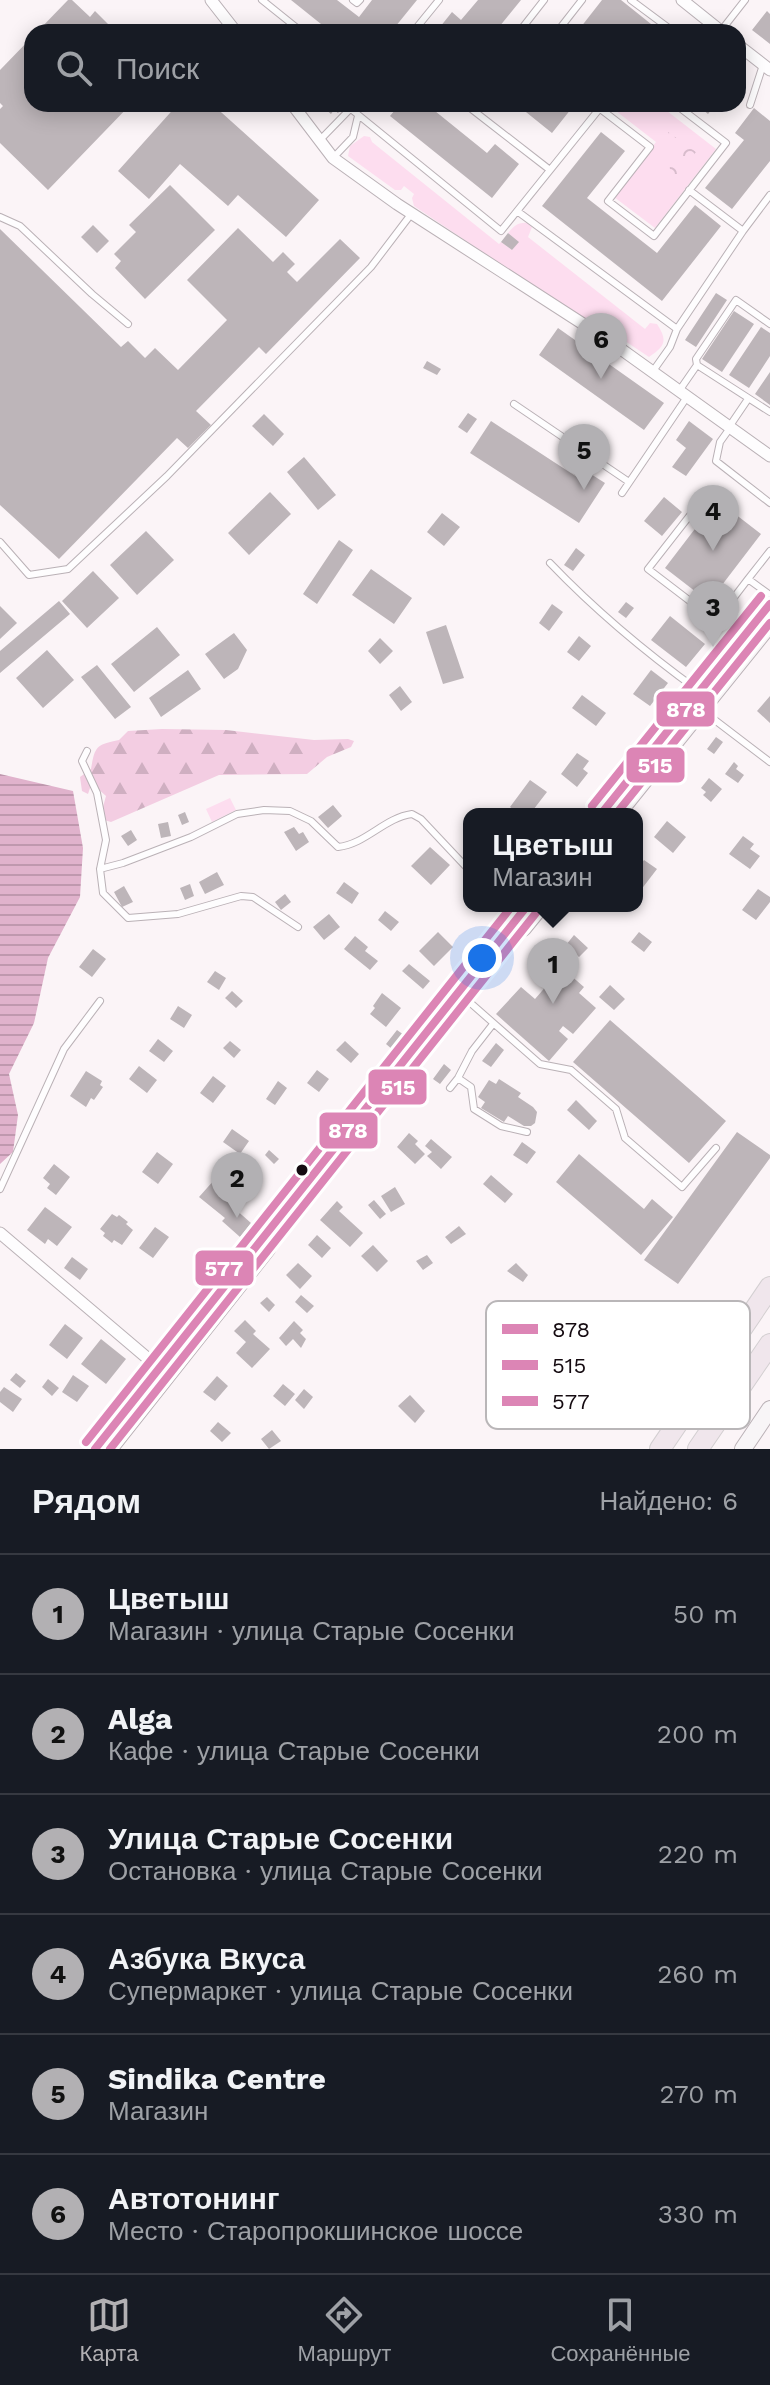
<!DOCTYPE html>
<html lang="ru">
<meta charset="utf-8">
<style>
:root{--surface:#171b24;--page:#242831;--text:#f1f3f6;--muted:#9ea1a6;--line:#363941;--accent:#b2b0b3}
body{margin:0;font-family:"Work Sans",sans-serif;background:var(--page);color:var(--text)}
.you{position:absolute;left:482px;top:958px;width:28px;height:28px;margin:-20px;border:6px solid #fff;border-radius:50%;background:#1a73e8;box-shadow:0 0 0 12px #1a73e833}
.badge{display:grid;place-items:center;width:52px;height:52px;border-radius:50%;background:var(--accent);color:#111;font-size:26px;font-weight:700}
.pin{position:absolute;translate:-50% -66px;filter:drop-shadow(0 2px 4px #0008)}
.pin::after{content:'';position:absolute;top:42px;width:28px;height:24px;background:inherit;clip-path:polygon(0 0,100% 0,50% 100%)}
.popup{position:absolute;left:463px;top:808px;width:180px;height:104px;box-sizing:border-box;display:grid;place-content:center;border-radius:16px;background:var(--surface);filter:drop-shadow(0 2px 6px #0005);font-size:26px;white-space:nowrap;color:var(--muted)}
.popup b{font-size:30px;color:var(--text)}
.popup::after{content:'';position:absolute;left:50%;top:100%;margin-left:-16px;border:16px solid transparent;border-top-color:var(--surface)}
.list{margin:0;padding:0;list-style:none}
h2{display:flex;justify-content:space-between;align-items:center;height:104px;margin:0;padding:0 32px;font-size:34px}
h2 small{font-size:26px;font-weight:400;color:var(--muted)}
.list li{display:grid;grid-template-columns:52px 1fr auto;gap:24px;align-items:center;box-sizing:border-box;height:120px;padding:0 32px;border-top:2px solid var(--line)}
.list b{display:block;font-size:30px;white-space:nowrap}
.list p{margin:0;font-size:26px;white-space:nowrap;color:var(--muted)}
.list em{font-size:26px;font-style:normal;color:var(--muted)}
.icon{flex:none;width:44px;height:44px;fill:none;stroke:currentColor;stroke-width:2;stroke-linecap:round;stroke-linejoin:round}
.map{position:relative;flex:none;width:770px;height:1449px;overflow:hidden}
.search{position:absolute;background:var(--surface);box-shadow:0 4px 20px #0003;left:24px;right:24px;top:24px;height:88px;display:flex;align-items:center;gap:20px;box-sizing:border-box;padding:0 28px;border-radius:24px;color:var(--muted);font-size:30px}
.sheet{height:824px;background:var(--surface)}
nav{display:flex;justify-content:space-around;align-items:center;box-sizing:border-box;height:112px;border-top:2px solid var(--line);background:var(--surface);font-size:22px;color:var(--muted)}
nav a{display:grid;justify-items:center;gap:4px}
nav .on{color:var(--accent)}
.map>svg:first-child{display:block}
</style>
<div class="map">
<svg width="770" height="1449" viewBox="0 0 770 1449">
<defs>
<pattern id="forest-firs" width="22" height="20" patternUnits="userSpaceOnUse" patternTransform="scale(2)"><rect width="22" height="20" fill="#f3cde2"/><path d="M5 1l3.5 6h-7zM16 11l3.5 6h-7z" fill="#cfafc1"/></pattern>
<pattern id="park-crowns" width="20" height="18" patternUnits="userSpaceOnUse" patternTransform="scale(2)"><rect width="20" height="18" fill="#fdddef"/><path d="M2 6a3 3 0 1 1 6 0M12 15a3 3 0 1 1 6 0" fill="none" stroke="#d8bccc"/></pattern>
<pattern id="water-rules" width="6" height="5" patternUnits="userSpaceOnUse" patternTransform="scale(2)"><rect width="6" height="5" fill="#e0b2cc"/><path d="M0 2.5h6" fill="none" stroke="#bf98ae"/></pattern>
</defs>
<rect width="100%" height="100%" fill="#fbf4f7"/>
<!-- green -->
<path fill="#fdddef" d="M607 104H658L716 149 655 228 614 197 656 142Z
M364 136 370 137 372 142 499 244 501 242 512 250 518 242 508 233C514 226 518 222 528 223L532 227 528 237 645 329 650 323 657 324C668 341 665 346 649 357L610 331 599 330 414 206 412 198 414 194 404 186 401 190H395L348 156 350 146Z"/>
<!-- forest -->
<path fill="url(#forest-firs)" d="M162 729 226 730 314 740 348 739 354 741 351 747 327 757 307 774 219 775 111 822 104 820 101 814 106 796 97 788H90L88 794 82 791 80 777 91 769C95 745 97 745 119 740L128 731Z"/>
<!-- park -->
<path fill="url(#park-crowns)" d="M668 132 696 152 677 176 670 171Z
M230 798 236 810 212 822 206 809Z"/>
<!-- water -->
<path fill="url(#water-rules)" d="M0 774 73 791 83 848 80 897 48 958 34 1023 9 1074 18 1115 13 1152 0 1164Z"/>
<!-- building -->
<path fill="#bdb5b9" d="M68 0H72L90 17 95 11 116 32H37Z
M291 0H337L359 17 372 0H417L391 32H331Z
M478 0H521L495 32H436L452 12 461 20Z
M602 0H621L661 32H577Z
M767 11 770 14V44L752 30Z
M32 37V104H131L48 190 0 143V109L3 106 0 103V70Z
M178 104H212L319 200 286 237 238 195 228 206 180 164 149 199 118 171Z
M319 104H345L338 113 334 110 331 114Z
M400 104H441L435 111 487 153 495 144 519 164 492 198 390 116Z
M516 104H575L552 133Z
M696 104H716L708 114Z
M754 108 770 121V161L732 209 705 188 744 140 735 133Z
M601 132 625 151 587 198 657 253 695 205 721 226 662 301 542 206Z
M170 185 215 230 145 299 115 268 121 261 114 254 136 232 129 225Z
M93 225 109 241 97 253 81 237Z
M238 228 273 262 283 252 295 264 287 272 297 282 340 239 360 258 266 354 259 347 196 411 211 425 188 448 177 438 59 559 0 505V229L121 347 128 341 145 358 155 348 178 370 227 320 187 280Z
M508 233 519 242 512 250 501 242Z
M716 293 727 300 696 347 685 340Z
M734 311 754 324 722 372 702 359Z
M761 327 770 333V356L749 388 729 375Z
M558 328 664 403 644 430 539 355Z
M427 361 441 369 437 375 423 368Z
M770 372V405L755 394Z
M468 413 477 419 467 433 458 427Z
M264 414 284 434 273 446 252 426Z
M491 421 580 479 586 471 605 483 579 523 470 453Z
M689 421 713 439 686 476 672 467 686 448 676 440Z
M304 457 336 495 318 510 287 472Z
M270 492 291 514 249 555 228 533Z
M664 497 682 512 662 536 644 521Z
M717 500 761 534 709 602 665 568Z
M442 513 460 527 444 546 427 532Z
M146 531 174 560 137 595 110 565Z
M339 540 353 550 317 604 303 594Z
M576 548 585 555 573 571 564 565Z
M371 569 412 598 394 624 352 595Z
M93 571 119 598 87 628 62 601Z
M59 601 70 614 0 673V651Z
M626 602 634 608 626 618 618 612Z
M552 604 563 612 549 631 539 623Z
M0 606 17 623 0 639Z
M670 616 705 644 686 667 651 640Z
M446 625 464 678 443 684 426 632Z
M157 627 180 655 134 692 111 664Z
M234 633 247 650 238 669 224 679 205 654Z
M579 636 591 646 579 661 567 652Z
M380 638 393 651 380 664 368 651Z
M47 650 74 680 43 708 16 678Z
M97 665 131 707 115 719 81 677Z
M188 670 201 689 161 717 149 698Z
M651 670 668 683 650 706 633 694Z
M400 686 412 702 401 711 389 695Z
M582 695 606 713 596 726 572 708Z
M770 696V723L757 711Z
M716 737 723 742 714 754 707 749Z
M577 753 589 761 583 769 588 773 577 787 561 774Z
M734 762 738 766 736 769 744 775 738 783 725 774Z
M709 778 722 789 711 802 703 795 706 792 701 788Z
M530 780 547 792 530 814H519L510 807Z
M333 805 342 816 328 828 318 817Z
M185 812 189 822 182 825 178 815Z
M667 821 686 837 673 853 654 837Z
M168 822 171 836 161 838 158 824Z
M294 827 299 834 303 832 309 842 296 851 284 832Z
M131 830 137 840 128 846 121 836Z
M743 836 754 844 750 849 760 856 750 869 729 854Z
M430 847 450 865 431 885 411 866Z
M644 860 657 869 637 895V869Z
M217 872 224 885 205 894 199 882Z
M344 882 359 893 352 904 336 893Z
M190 884 194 896 185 900 180 888Z
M124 886 133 902 122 907 114 892Z
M758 889 770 897V902L756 920 742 910Z
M285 894 291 902 281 910 275 902Z
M385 911 399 922 391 931 378 920Z
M329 914 340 927 324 940 313 927Z
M438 932 453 947 434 966 419 951Z
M639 932 652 942 644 952 631 942Z
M574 935 588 948 579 957 566 945Z
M355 936 368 947 365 951 378 961 370 970 344 949Z
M93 949 106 959 92 977 79 967Z
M409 964 430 981 423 989 402 971Z
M562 968 584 987 579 993 596 1008 573 1034 563 1026 559 1031 568 1039 549 1061 496 1014 521 987 535 999Z
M215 971 226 978 219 990 207 982Z
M610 985 625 999 614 1010 599 997Z
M232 991 243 1001 236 1008 225 998Z
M382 993 401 1008 386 1027 370 1014 375 1008 373 1006Z
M178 1006 192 1015 184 1028 170 1019Z
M610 1020 726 1121 689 1163 573 1062Z
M397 1030 404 1035 393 1050 386 1044Z
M158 1039 173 1051 164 1062 149 1051Z
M230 1041 241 1050 234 1058 223 1048Z
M345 1041 359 1054 351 1063 336 1050Z
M496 1043 504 1050 491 1067 482 1061Z
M444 1064 451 1070 440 1084 433 1079Z
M139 1066 157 1080 147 1093 129 1079Z
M317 1070 329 1079 319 1092 307 1083Z
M86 1071 102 1081 100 1085 103 1087 94 1100 91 1098 86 1107 70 1096Z
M213 1076 226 1086 213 1103 200 1093Z
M499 1079 521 1093 518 1097 533 1107 537 1112 535 1123 531 1126H524L508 1116 504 1122 481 1108 485 1102 478 1097 489 1080 496 1084Z
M278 1081 287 1088 275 1105 266 1099Z
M576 1100 597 1121 589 1130 567 1110Z
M232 1129 249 1141 240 1154 223 1142Z
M737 1132 770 1155V1158L678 1284 644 1260Z
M409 1133 418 1141 415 1144 425 1154 415 1164 397 1147Z
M431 1139 452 1157 441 1169 427 1156 432 1152 425 1146Z
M522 1142 536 1152 527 1164 513 1155Z
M269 1150 279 1159 274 1164 265 1155Z
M157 1152 173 1164 158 1184 142 1172Z
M579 1154 644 1209 652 1199 673 1217 641 1255 556 1182Z
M54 1164 70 1177 56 1195 47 1188 50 1184 43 1178Z
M491 1175 513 1194 505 1203 483 1184Z
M215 1179 240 1200 234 1208 251 1223 240 1237 222 1221 225 1218 199 1197Z
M395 1187 405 1204 391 1212 381 1196Z
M374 1200 386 1214 380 1219 368 1205Z
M337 1201 343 1207 339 1211 363 1233 350 1247 320 1220Z
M45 1207 72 1227 57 1246 48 1239 45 1244 27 1230Z
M112 1214 117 1217 119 1215 128 1222 126 1224 133 1230 122 1245 114 1240 112 1243 103 1236 105 1233 100 1229Z
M459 1226 466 1234 451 1244 445 1237Z
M155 1227 169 1237 153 1258 139 1248Z
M317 1235 331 1248 322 1258 308 1245Z
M373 1245 388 1261 377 1272 361 1256Z
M427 1255 433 1263 423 1270 416 1261Z
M72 1257 88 1269 80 1280 64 1268Z
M298 1263 312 1276 300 1289 286 1275Z
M516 1263 528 1275 523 1282 507 1271Z
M301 1295 314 1306 307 1313 295 1302Z
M267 1297 275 1305 269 1312 260 1303Z
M245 1320 256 1331 253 1334 270 1349 252 1368 236 1353 246 1342 234 1331Z
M294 1321 303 1330 300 1333 306 1339 301 1348 293 1339 286 1346 279 1338Z
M65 1324 83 1338 67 1359 49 1345Z
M101 1339 126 1359 106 1384 81 1364Z
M16 1373 26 1381 20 1388 10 1380Z
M73 1375 89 1386 77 1402 62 1392Z
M217 1376 228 1386 215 1401 203 1392Z
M48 1379 59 1388 52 1396 42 1387Z
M283 1384 295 1394 285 1406 273 1396Z
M4 1387 22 1399 13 1412 0 1402V1392Z
M304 1389 313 1397 304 1409 295 1400Z
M410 1395 425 1411 415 1423 398 1406Z
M218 1422 231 1433 222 1442 210 1431Z
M272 1430 281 1441 269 1449 261 1439Z"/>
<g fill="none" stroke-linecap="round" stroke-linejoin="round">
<defs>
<path id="service" d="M262 0 302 32
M353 0 357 3 360 0
M631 0 674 32
M413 32 439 0
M519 32 544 0
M557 32 582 0
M720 32 745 0
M465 104 550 170
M594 104 650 147 608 201 654 236 726 143 675 104
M750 105 763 65
M351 109 501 231 600 108
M319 141 355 104
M333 158 353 137 358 116
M689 190 743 231
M517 211 677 329 743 231 770 195
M0 217 20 226 92 294 128 324
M697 365 696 359 736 300 770 324
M653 371 670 347 677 329
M679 391 697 365 770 412
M514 404 629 482
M729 427 748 399
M730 428 720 442 716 461 770 503
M622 493 687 397
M698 505 648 569 716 621 748 579 770 595
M0 542 29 575 68 569 167 476 371 267 412 213
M550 563C596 611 645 652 699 691
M748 579 770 551
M703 711 770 762
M87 751 82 761 97 793 106 840 100 869 103 893 128 918 178 914 241 896 253 897 298 927
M100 869 123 863 191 837 237 814 264 810 290 811 311 821 338 847C366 844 384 818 412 814L421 819 469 870
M503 906 517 919
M466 999 540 1064 571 1070 616 1109 625 1138 682 1187 716 1148
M458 1078 471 1087 474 1109 501 1126 527 1132
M450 1088 458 1078 472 1051 493 1024
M0 1189 64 1049 100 1001"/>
<path id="minor" d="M211 0 236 32
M682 0 722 32
M738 45 770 70
M292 104 333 158 397 204 611 342 770 456
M0 1233 159 1368"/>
<path id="secondary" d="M601 814 770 604
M617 814 770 624
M523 928 541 906
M95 1449 527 906
M109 1449 267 1249
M743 1449 770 1409"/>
<path id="trunk" d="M660 1449 770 1287
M698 1449 770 1344"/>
</defs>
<!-- service casing -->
<use href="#service" stroke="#bab1b6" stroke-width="8"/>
<!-- minor casing -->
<use href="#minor" stroke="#bab1b6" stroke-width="13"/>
<!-- secondary casing -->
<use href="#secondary" stroke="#bab1b6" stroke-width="18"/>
<!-- trunk casing -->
<use href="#trunk" stroke="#d3cfd1" stroke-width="22"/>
<!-- service -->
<use href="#service" stroke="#fefdfe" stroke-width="6"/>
<!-- minor -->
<use href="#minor" stroke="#fefdfe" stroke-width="11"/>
<!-- secondary -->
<use href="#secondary" stroke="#f8f5f7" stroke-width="16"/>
<!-- trunk -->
<use href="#trunk" stroke="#f0e6ec" stroke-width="20"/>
<defs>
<path id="bus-1" d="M601 814 770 604
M95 1449 527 906"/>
<path id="bus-2" d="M616 814 770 623
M110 1449 536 913"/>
<path id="bus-3" d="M592 806 761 596
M86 1442 512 906"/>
</defs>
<!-- bus-1 casing -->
<use href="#bus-1" stroke="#fff" stroke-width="14"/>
<!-- bus-2 casing -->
<use href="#bus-2" stroke="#fff" stroke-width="14"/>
<!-- bus-3 casing -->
<use href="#bus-3" stroke="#fff" stroke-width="14"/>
<!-- bus-1 -->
<use href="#bus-1" stroke="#dc85b5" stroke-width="8"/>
<!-- bus-2 -->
<use href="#bus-2" stroke="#dc85b5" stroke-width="8"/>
<!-- bus-3 -->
<use href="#bus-3" stroke="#dc85b5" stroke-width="8"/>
</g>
<!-- markers -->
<circle fill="#150b11" stroke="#fff" stroke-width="3" cx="302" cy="1170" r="7"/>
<!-- legend -->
<rect x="486" y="1301" width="264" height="128" rx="12" fill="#fff" stroke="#b9b6b8" stroke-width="2"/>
<rect x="502" y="1324" width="36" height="10" fill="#dc85b5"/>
<rect x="502" y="1360" width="36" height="10" fill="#dc85b5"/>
<rect x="502" y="1396" width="36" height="10" fill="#dc85b5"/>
<g font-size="22" fill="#150b11">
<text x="552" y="1337">878</text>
<text x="552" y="1373">515</text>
<text x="552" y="1409">577</text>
</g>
<g stroke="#fff" stroke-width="3">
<rect x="655" y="690" width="61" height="38" rx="8" fill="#dc85b5"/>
<rect x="625" y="746" width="61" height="38" rx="8" fill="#dc85b5"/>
<rect x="367" y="1068" width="61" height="38" rx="8" fill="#dc85b5"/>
<rect x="318" y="1111" width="61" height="39" rx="8" fill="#dc85b5"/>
<rect x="194" y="1249" width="61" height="38" rx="8" fill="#dc85b5"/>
</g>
<g font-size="22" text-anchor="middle" font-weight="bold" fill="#fff">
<text x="686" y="717">878</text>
<text x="655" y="773">515</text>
<text x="398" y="1095">515</text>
<text x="348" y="1138">878</text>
<text x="224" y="1276">577</text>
</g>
</svg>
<div class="you"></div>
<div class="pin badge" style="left:553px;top:1004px">1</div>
<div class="popup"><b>Цветыш</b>Магазин</div>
<div class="pin badge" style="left:237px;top:1218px">2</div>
<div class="pin badge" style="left:713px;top:647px">3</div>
<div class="pin badge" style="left:713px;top:551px">4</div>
<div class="pin badge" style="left:584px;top:490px">5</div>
<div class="pin badge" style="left:601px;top:379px">6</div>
<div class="search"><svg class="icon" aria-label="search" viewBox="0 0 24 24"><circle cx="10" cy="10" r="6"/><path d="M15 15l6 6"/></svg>Поиск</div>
</div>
<section class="sheet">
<h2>Рядом<small>Найдено: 6</small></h2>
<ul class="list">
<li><span class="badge">1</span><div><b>Цветыш</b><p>Магазин · улица Старые Сосенки</p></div><em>50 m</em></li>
<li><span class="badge">2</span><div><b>Alga</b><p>Кафе · улица Старые Сосенки</p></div><em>200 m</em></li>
<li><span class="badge">3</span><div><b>Улица Старые Сосенки</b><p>Остановка · улица Старые Сосенки</p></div><em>220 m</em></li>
<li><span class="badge">4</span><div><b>Азбука Вкуса</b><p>Супермаркет · улица Старые Сосенки</p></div><em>260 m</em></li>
<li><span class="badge">5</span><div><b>Sindika Centre</b><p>Магазин</p></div><em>270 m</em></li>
<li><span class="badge">6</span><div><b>Автотонинг</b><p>Место · Старопрокшинское шоссе</p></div><em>330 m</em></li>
</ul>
</section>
<nav>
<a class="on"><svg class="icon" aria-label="map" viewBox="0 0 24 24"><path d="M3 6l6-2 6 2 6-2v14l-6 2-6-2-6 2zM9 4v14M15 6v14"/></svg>Карта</a>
<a><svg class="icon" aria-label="directions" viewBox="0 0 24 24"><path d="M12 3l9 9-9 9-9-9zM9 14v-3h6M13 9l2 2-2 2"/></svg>Маршрут</a>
<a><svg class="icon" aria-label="saved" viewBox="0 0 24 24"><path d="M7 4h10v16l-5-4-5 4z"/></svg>Сохранённые</a>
</nav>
